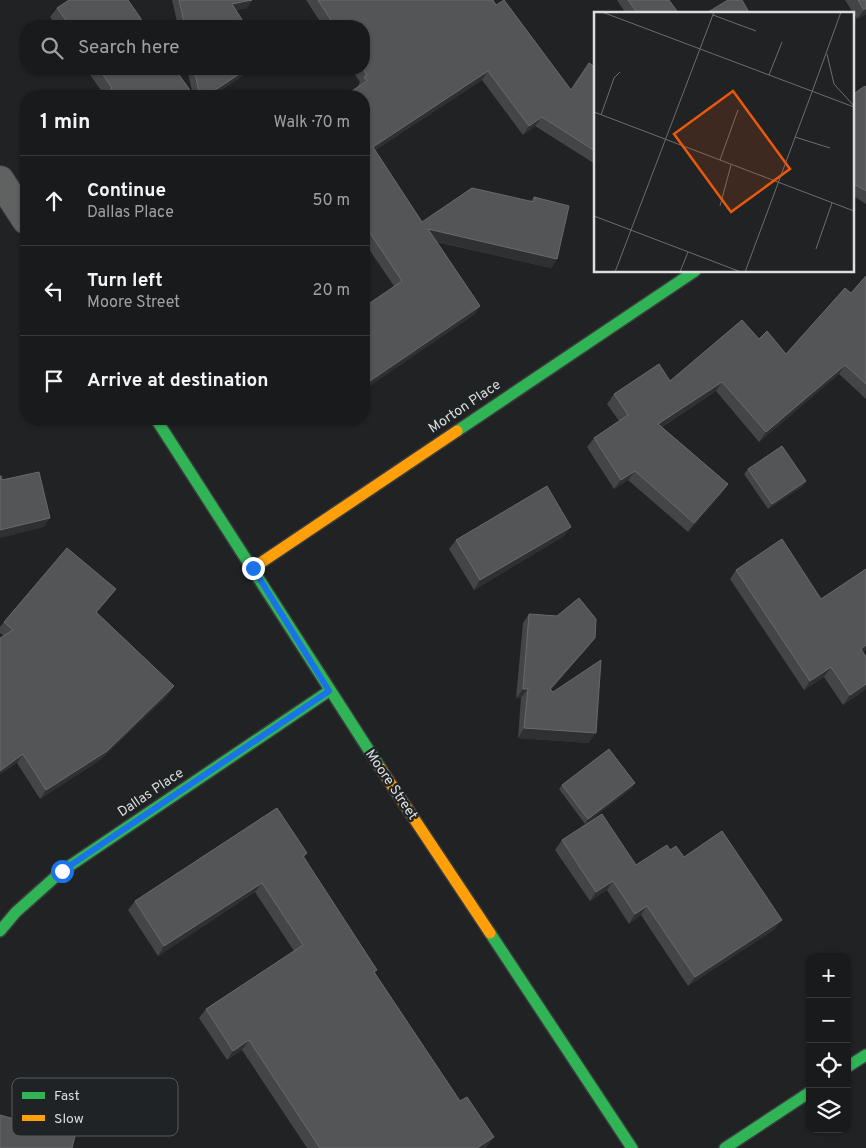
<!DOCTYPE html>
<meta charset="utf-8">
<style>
:root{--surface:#181a1b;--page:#212324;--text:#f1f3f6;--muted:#9fa1a3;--line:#36383a}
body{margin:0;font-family:Overpass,sans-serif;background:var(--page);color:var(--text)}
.controls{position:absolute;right:15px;bottom:15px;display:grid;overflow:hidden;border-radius:10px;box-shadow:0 1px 4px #0004}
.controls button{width:45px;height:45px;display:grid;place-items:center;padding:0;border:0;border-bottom:1px solid var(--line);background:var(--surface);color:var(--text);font:25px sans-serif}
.stop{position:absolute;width:15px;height:15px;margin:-11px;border:4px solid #1a73e8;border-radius:50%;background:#fff}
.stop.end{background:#1a73e8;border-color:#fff;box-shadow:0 1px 5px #0008}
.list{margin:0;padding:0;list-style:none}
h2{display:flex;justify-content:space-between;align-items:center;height:65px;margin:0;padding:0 20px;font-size:21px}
h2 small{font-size:16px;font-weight:400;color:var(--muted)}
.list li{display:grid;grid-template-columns:32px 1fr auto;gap:15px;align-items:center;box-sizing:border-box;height:90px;padding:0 20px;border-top:1px solid var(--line)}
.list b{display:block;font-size:19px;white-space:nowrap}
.list p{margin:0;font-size:16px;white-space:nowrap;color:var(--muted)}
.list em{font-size:16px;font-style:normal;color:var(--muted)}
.icon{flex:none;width:28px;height:28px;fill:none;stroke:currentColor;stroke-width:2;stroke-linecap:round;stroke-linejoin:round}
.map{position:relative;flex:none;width:866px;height:1148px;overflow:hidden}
.search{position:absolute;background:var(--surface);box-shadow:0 1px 4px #0004;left:20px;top:20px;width:350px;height:55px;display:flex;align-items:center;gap:12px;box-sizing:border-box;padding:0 18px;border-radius:20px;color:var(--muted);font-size:19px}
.panel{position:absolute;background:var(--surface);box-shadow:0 1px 4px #0004;left:20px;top:90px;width:350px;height:335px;border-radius:20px}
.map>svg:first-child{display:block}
</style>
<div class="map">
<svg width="866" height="1148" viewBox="0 0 866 1148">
<rect width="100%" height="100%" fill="#202224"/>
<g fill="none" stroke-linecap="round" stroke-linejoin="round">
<defs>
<path id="street" d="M0 180 26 220"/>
<path id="fast" d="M156 419 381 769
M457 431 695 271
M0 931 16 912 62 871 329 691
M490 933 632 1148
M847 1067 866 1055
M725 1148 810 1092"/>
<path id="slow" d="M253 568 457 431
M381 769 490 933"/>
</defs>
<!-- street casing -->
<use href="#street" stroke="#3b3c3d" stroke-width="30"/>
<!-- fast casing -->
<use href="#fast" stroke="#3b3c3d" stroke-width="14"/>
<!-- slow casing -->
<use href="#slow" stroke="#3b3c3d" stroke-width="14"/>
<!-- street -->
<use href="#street" stroke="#606161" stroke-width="28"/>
<!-- fast -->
<use href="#fast" stroke="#30b455" stroke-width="11"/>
<!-- slow -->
<use href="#slow" stroke="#ff9f0a" stroke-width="11"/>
</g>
<!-- wall -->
<path fill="#434546" d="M172 0H252L247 8 236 10 246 26H178Z
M306 0H493L496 5 571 90 595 67V164L535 126 523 135 482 80 375 150 422 222 531 201 534 197 557 259 551 268 437 242 480 306 474 315 394 286 364 242V96L358 86 360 82 351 69H364V26H323Z
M617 0H669L679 14H626Z
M845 0H866V14L857 19Z
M57 8 146 26H56L50 17Z
M86 69H175L193 95 187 69H253L212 96H105Z
M866 88V204L852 195V95Z
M866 276V399L839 374 759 442 716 391 662 427 728 484 722 493 688 532 628 480 614 489 587 447 594 438 619 421 607 404 614 394 670 381 759 339 786 354 851 293Z
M748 469 806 481 803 486 768 509 744 474Z
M564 536 474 590 449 549 456 540Z
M736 570 821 599 866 657V689L843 705 824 677 804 690 730 579Z
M116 589 109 598 97 613 168 695 100 760 40 799 17 763 4 636 0 633V627L4 622Z
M529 614 588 647 551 690 589 743 518 738 521 698H516L523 623Z
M562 785 632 788 585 824 559 789Z
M562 840 636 865 670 850 684 857 775 929 688 986 641 915 629 924 607 890 590 901 555 850Z
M307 853 304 857 375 973 460 1101 494 1137 487 1146 485 1148H307L242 1050 227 1060 199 1018 206 1009 294 951 255 892 158 956 128 910 135 901Z"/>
<!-- shaded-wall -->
<path fill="#2e3032" d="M252 0 247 8 226 12 232 4Z
M866 8V14L857 19 864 10Z
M247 69H253L212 96H206Z
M488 71 482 80 367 156 373 147Z
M542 117 535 126 523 135 529 126Z
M428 229 557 259 551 268 422 238Z
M480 306 474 315 364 390V385Z
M845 365 839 374 759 442 766 432Z
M722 382 716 391 652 433 658 424Z
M635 471 628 480 614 489 621 480Z
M806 481 803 486 768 509 772 504Z
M728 484 722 493 688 532 694 523Z
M50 518 44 527 0 538V530Z
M571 527 564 536 474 590 480 580Z
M116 589 109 598 90 621 96 612Z
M595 638 588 647 544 698 550 689Z
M866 645V650L854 658 861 649Z
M831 667 824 677 804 690 810 681Z
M866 684V689L843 705 850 695Z
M174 686 168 695 100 760 40 799 46 790Z
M523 689H528L521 698H516Z
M524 728 596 733 589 743 518 738Z
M23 754 17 763 0 775V771Z
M635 783 632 788 585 824 588 819Z
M613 881 607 890 590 901 596 892Z
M262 883 255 892 158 956 164 946Z
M647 906 641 915 629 924 635 914Z
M782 920 775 929 688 986 695 977Z
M249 1040 242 1050 227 1060 233 1051Z
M494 1137 487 1146 485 1148H477Z"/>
<!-- building -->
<path fill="#545557" stroke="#696a6c" d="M69 0H128L146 26H70L57 8Z
M179 0H252L232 4 246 26H185Z
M318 0H493L496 5 504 0 571 90 589 63 595 67V151L542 117 529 126 488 71 373 147 422 222 472 188 534 202V197L569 206 557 259 428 229 480 306 364 385V307L402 281 364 224V96H344L367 81 364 77 367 75 363 69 364 26H335Z
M628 0H669L679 14H638Z
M728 0H742L750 14H705Z
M858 0H866V8L864 10Z
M99 69H175L194 96H114L110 90 112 88Z
M194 69H247L206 96H200Z
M865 86 866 88V191L852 183V95Z
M866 276V384L845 365 766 432 722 382 658 424 728 484 694 523 635 471 621 480 594 438 628 415 614 394 659 364 670 381 742 320 759 339 767 331 786 354 845 288 851 293Z
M782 446 806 481 772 504 748 469Z
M39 472 50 518 0 530V476H1L2 480Z
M547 486 571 527 480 580 456 540Z
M782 539 821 599 866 569V645L861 649 866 657V684L850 695 831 667 810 681 736 570Z
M67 548 116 589 96 612 174 686 107 751 46 790 23 754 0 771V638L13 630 4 622Z
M579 598 596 619 595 638 550 689 553 692 601 660 596 733 524 728 528 689H523L529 614 557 616Z
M609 749 635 783 588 819 562 785Z
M277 808 307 853 303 856 377 970 374 972 460 1101 467 1097 494 1137 477 1148H320L249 1040 233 1051 206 1009 303 945 262 883 164 946 135 901Z
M602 814 636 865 667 845 670 850 676 846 684 857 722 831 782 920 695 977 647 906 635 914 613 881 596 892 562 840Z
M0 1115 75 1136 72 1148H0Z"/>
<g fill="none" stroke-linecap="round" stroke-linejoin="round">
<!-- route -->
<path stroke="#1a73e8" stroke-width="6" d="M62 871 329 691 253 568"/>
</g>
<g text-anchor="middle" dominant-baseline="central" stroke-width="4.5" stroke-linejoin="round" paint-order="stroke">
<!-- street labels -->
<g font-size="14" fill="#dbdedf" stroke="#1f2325">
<text transform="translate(465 407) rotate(-34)">Morton Place</text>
<text transform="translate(391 785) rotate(56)">Moore Street</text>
<text transform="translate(151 793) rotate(-34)">Dallas Place</text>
</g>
</g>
<!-- overview -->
<g transform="translate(594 12)">
<rect width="260" height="260" fill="#202224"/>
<path fill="none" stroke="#6b6d6f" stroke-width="1" d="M8 0 260 95M119 3 162 19M233 42 240 72 260 94M175 63 188 30M218 80 247 0M0 100 260 199M7 103 20 66 26 60M201 125 236 136M126 148 144 98M126 194 137 153M0 204 147 260M222 237 238 191M21 260 120 0M86 260 94 240M151 260 218 80"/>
<path fill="#e8590c" fill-opacity="0.15" stroke="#e8590c" stroke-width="2.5" d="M139 79 196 157 137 200 80 122Z"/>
<rect width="260" height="260" fill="none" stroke="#dbdedf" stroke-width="2.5"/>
</g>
<!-- legend -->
<rect x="12" y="1078" width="166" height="58" rx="8" fill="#1f2325" stroke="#575b5d" stroke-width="1"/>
<rect x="22" y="1092" width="23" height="7" fill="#30b455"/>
<rect x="22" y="1115" width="23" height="6" fill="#ff9f0a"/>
<g font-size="14" fill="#dbdedf">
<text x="54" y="1100">Fast</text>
<text x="54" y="1123">Slow</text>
</g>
</svg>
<div class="controls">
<button>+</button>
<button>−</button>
<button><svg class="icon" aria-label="locate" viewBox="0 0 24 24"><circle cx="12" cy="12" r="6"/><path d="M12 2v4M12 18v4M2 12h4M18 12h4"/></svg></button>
<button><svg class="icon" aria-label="layers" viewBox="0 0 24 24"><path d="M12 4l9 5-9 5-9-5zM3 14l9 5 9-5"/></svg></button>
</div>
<div class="stop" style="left:62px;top:871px"></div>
<div class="stop end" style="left:253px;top:568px"></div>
<div class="search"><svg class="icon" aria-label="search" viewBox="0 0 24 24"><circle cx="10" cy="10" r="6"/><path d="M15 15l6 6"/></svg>Search here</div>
<section class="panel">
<h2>1 min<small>Walk · 70 m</small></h2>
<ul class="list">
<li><svg class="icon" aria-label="ahead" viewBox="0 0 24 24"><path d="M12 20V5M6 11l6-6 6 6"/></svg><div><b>Continue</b><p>Dallas Place</p></div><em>50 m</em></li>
<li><svg class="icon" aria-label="left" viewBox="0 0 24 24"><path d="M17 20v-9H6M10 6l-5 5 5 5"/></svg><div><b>Turn left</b><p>Moore Street</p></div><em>20 m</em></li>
<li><svg class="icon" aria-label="arrive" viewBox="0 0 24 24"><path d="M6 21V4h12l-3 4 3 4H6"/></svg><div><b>Arrive at destination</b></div></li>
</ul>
</section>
</div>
